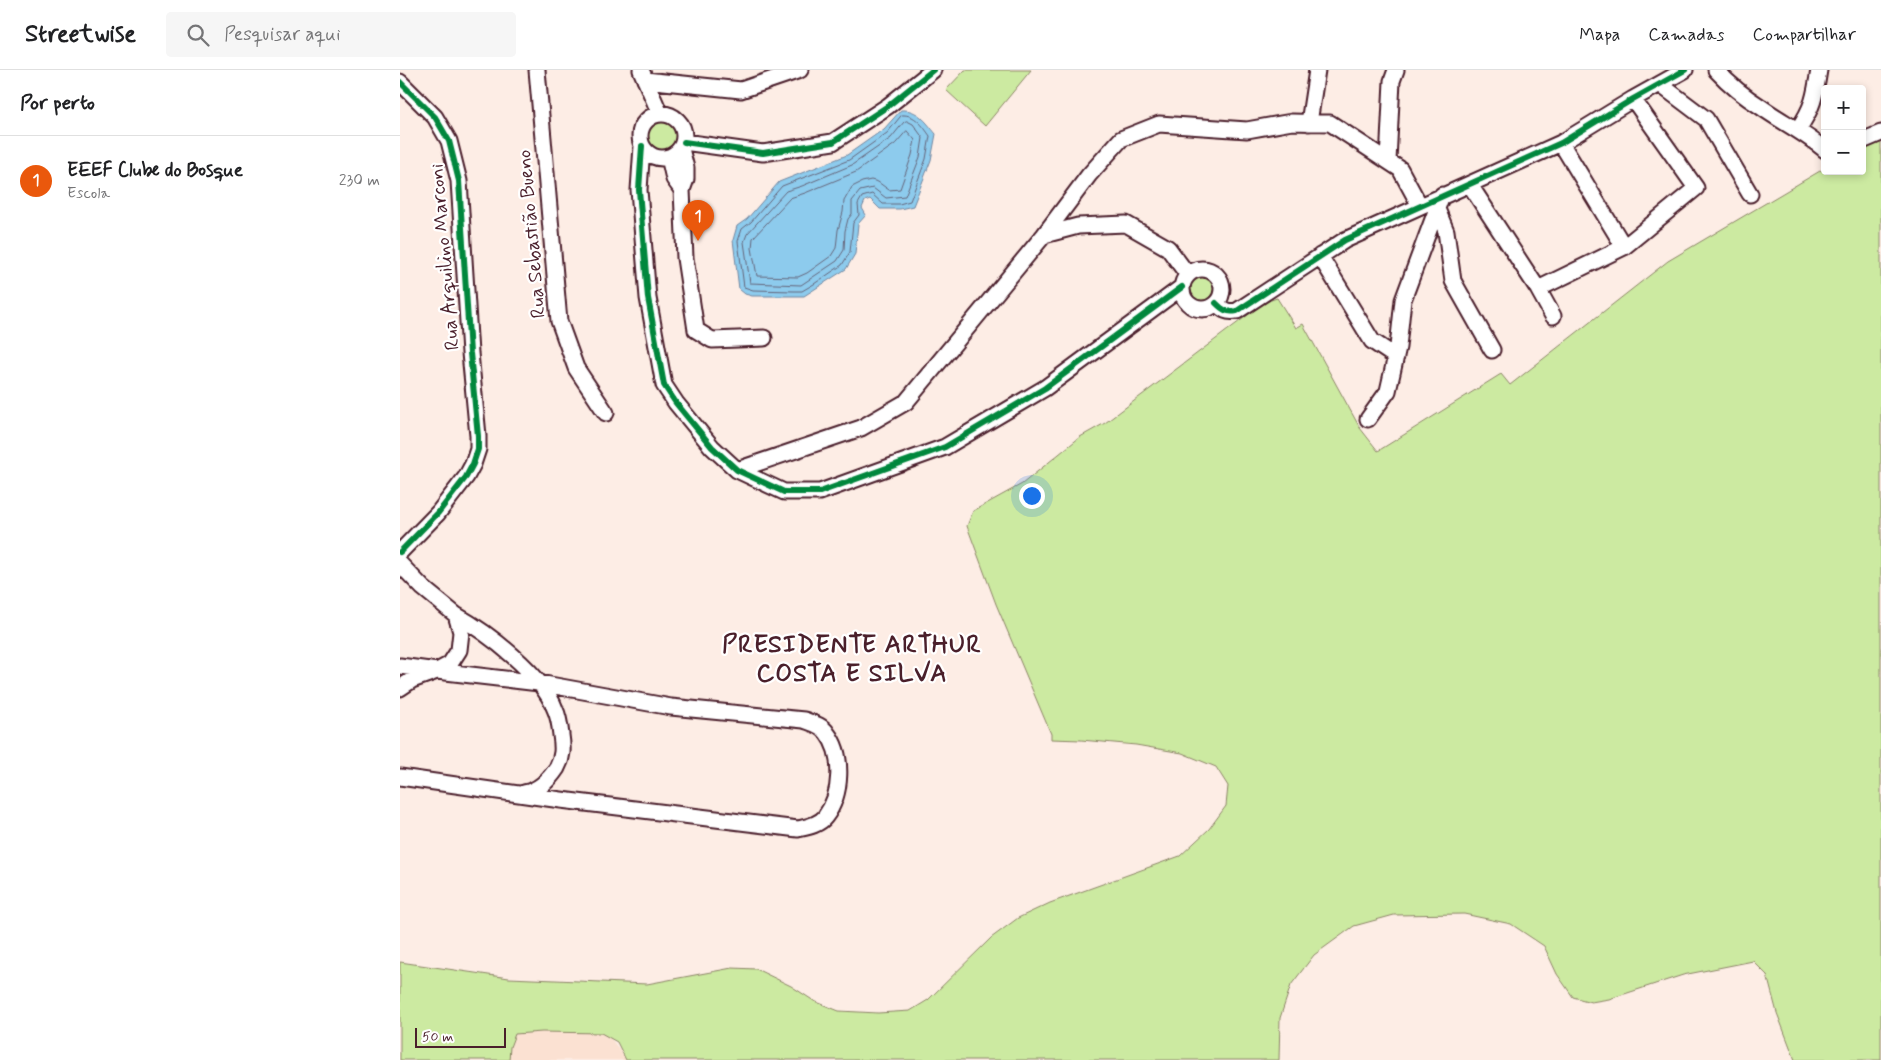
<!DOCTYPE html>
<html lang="pt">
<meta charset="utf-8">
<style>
:root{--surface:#fff;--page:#f6f6f6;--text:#202124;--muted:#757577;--line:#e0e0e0;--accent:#ea580c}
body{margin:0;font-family:Mynerve,sans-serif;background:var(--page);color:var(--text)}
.controls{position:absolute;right:15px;top:15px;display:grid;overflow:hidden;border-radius:5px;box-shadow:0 2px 8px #0003}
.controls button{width:45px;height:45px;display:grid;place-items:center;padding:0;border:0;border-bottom:1px solid var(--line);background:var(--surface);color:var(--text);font:25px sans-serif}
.scale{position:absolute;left:15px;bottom:12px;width:91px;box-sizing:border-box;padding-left:5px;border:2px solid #4a1f2b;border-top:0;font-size:14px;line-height:18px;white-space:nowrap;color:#4a1f2b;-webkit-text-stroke:4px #fff;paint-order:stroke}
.you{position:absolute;left:631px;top:425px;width:18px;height:18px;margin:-12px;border:4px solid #fff;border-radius:50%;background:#1a73e8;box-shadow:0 0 0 8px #1a73e833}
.badge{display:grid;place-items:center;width:32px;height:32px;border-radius:50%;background:var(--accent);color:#fff;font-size:16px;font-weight:700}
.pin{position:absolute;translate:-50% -41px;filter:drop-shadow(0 1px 2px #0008)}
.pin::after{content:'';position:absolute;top:26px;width:18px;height:15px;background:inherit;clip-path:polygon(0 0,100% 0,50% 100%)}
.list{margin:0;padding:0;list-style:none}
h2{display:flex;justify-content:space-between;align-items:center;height:65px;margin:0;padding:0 20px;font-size:21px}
h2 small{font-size:16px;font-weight:400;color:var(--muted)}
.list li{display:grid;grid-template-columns:32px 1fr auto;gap:15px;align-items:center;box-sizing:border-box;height:90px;padding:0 20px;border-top:1px solid var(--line)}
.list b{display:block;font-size:19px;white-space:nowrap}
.list p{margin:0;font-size:16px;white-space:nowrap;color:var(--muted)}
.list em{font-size:16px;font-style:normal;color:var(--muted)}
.icon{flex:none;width:28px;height:28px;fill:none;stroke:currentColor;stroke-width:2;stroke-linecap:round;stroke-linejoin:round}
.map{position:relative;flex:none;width:1481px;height:990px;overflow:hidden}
header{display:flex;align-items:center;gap:30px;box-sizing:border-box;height:70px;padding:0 25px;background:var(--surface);border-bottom:1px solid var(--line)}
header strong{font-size:24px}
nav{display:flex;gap:28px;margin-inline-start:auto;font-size:18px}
.search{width:350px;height:45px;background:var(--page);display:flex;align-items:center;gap:12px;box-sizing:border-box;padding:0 18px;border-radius:5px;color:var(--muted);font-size:19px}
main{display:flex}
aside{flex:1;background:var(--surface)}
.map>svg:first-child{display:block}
</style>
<header>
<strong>Streetwise</strong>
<div class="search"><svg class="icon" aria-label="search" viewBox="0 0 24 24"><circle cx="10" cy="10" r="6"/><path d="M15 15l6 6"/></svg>Pesquisar aqui</div>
<nav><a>Mapa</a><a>Camadas</a><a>Compartilhar</a></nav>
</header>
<main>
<aside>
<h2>Por perto<small></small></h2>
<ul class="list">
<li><span class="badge">1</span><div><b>EEEF Clube do Bosque</b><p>Escola</p></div><em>230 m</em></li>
</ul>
</aside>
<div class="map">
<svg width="1481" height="990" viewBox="0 0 1481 990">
<rect width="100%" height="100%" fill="#fdede5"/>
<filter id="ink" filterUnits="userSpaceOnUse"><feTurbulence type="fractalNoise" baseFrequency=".02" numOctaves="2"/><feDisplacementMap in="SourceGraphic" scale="10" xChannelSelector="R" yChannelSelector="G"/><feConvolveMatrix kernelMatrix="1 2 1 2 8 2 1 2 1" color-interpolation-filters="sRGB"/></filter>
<g filter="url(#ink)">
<!-- built -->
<path fill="#fbe1d2" d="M106 949 199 953 227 990H102Z"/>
<!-- green -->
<path fill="#cceaa1" stroke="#8b8466" d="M565 0H631L585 56 546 20Z
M245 67a16 16 0 1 1 32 0a16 16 0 1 1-32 0Z
M1481 65V990H1395L1377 943 1367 905 1353 891 1283 905 1209 929 1191 932 1173 927 1157 904 1144 876 1111 854 1064 844 994 845 954 856 914 885 891 915 880 948 879 990H226L217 972 201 963 142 962 115 964 110 977 109 990H0V892L109 908 247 914 332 898 356 899 391 916 414 931 439 941 478 943 510 941 528 930 591 868 618 848 650 833 780 786 809 759 826 736 828 716 816 697 782 683 736 675 681 670 651 669V664L596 534 567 456 573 441 622 414 680 367 705 353 865 232 877 228 896 258 903 254 960 358 978 381 1101 304 1110 315 1268 191 1425 98V101H1462V76Z
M788 219a14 14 0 1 1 28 0a14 14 0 1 1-28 0Z"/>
<!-- water -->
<path fill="#8dcbed" stroke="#72869f" d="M501 40C518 39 526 52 536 64L531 90 513 136 500 139H480L470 129 465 131 462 138 466 145 458 154 455 184 446 199 404 226H352L345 224 339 219 333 170 337 156 347 149 379 112 447 85 484 59Z"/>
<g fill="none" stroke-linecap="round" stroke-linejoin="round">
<!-- shore -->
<path stroke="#656479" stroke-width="1" d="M502 45C515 44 523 56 530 66L526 89 510 131 499 134H483L472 124 462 127 458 134 459 145 453 153 450 182 442 195 414 214 402 221H394L353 220 344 217 338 171 342 159 351 152 382 116 449 90 487 63Z
M507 51 513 54 523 68 520 87 505 126 486 128 473 118 460 121 452 131V144L448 149 445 161 444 180 437 191 401 215 350 213 344 172 347 164 386 121 402 116 452 95 491 68 504 52Z
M507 61 515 70 512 85 500 119 489 120 478 112 471 110 462 112 452 117 444 131 443 142 438 160 436 178 431 186 407 203 398 207 357 206 352 178 353 168 390 128 405 123 456 102 495 74Z"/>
<defs>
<path id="minor" d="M137 0 159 251 176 298 206 343
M241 0 260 44
M1316 0C1329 14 1345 27 1361 37 1382 52 1405 63 1425 80
M245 10 341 20 400 0
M0 12 35 47 49 71 59 111 70 283 78 366V379L73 394 66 407 38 443 0 482
M1261 15 1306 49 1350 124
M240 66a22 22 0 1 1 44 0a22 22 0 1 1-44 0Z
M909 53 917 0
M1398 59C1413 38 1415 26 1419 0
M1462 71 1481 63
M284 72 363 83 433 72 488 36 533 0
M1161 73 1224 177
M242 76 239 120 248 228 264 315 276 333 312 377 337 400 384 422H420L545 377 645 318 782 217
M281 79 286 98V109L282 120 285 188 296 260 312 270 364 268
M269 87 274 109 282 120
M988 91 992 11 996 0
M1070 115 1138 219 1153 246
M1037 139 1046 161 1053 211 1092 280
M644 165 678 156 726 154 768 178 788 205
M920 186 972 271 996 287
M782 219a20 20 0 1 1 40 0a20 20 0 1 1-40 0Z
M1138 219 1224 177 1296 118 1233 29
M816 233C823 240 827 243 837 241L945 170 1161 73 1233 29 1285 0
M968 349 988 321 998 277 1003 230 1042 125
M337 400 461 358 506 332 644 165 689 105 721 69 759 54 847 60 892 52 930 53 1000 99 1020 136
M0 494 23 518 56 545 61 562 59 580 50 594 37 601 0 596
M56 545C88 563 142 604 155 639 159 647 160 656 161 665 163 678 163 687 157 698 149 710 138 721 124 723
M0 618 12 610 37 601 139 613 271 637 404 650C412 653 422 655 427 663 444 685 442 725 425 747 419 755 407 757 398 759L161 730 0 707"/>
</defs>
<!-- minor casing -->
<use href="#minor" stroke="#4a1f2b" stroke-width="19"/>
<!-- minor -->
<use href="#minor" stroke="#fff" stroke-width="15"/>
<defs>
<path id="cycleway" d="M0 12 35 47 49 71 59 111 70 283 78 366V379L73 394 66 407 38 443 0 482
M284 72 363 83 433 72 488 36 533 0
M242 76 239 120 248 228 264 315 276 333 312 377 337 400 384 422H420L545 377 645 318 782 217
M816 233C823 240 827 243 837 241L945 170 1161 73 1233 29 1285 0"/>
</defs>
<!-- cycleway casing -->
<use href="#cycleway" stroke="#fff" stroke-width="9"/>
<!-- cycleway -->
<use href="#cycleway" stroke="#00873e" stroke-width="6"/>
</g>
</g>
<g text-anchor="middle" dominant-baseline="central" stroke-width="4.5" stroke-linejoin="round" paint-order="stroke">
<!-- street labels -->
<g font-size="20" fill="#4a1f2b" stroke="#fff">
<text transform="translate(132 164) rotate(-95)">Rua Sebastião Bueno</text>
<text transform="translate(45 187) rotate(-95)">Rua Arquilino Marconi</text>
</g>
<!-- district labels -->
<g font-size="25" font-weight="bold" letter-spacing="1" fill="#4a1f2b" stroke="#fff">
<text x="452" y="575">PRESIDENTE ARTHUR<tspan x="452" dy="29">COSTA E SILVA</tspan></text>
</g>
</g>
</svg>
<div class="controls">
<button>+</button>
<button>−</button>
</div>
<div class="scale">50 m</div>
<div class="you"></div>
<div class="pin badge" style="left:298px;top:171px">1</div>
</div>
</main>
